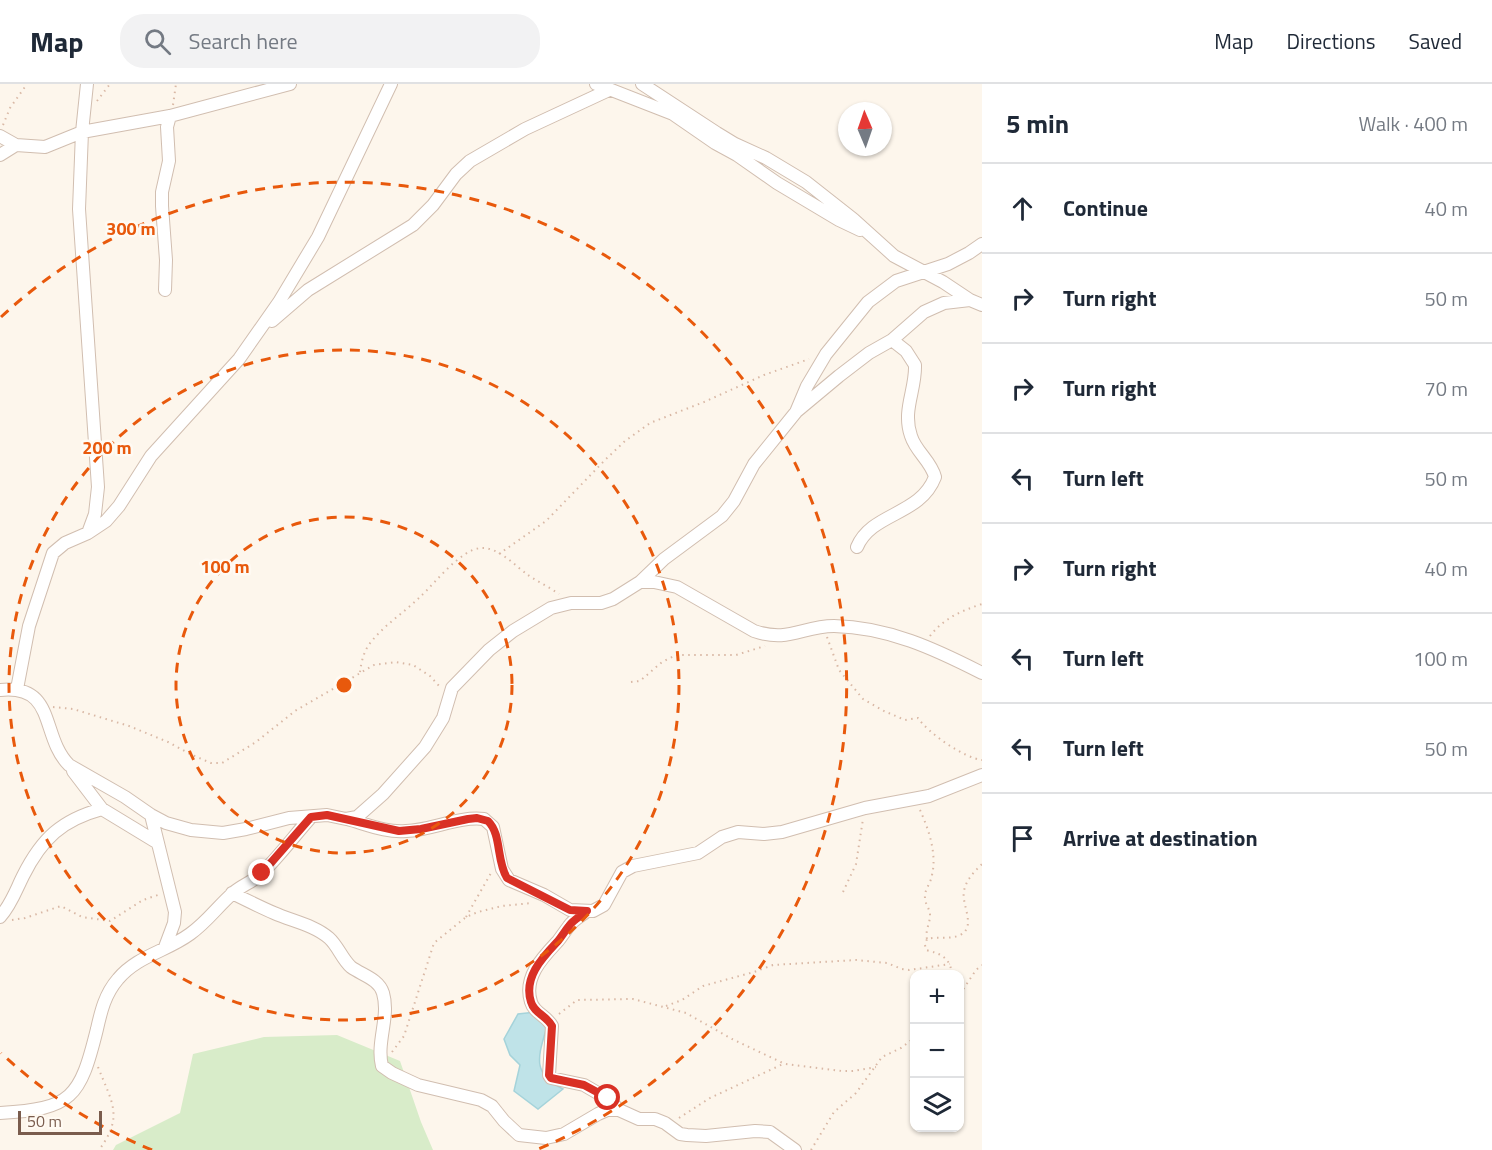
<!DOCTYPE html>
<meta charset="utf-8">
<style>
:root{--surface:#fff;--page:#f2f2f3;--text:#1f2937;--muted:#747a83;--line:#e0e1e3}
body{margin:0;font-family:"Titillium Web",sans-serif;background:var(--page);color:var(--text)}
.controls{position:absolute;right:18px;bottom:18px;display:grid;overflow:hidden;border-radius:12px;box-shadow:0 2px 4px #0004}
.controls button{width:54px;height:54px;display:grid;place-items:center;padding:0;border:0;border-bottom:2px solid var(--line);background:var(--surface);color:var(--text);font:30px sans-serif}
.compass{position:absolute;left:838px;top:18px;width:54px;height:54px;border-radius:50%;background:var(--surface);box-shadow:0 2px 4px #0004;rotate:358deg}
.scale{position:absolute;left:18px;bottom:15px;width:84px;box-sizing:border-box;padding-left:6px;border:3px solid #7a5c4d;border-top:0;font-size:16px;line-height:21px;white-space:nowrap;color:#7a5c4d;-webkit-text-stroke:4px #fffaf3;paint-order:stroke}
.stop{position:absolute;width:18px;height:18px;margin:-14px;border:4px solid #d93025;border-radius:50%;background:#fff}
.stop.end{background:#d93025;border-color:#fff;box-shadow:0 2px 6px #0008}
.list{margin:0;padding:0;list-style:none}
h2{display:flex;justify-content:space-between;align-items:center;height:78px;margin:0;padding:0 24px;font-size:26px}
h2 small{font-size:20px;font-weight:400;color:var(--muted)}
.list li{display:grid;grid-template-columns:39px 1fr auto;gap:18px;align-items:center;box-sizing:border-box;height:90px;padding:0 24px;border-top:2px solid var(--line)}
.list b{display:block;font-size:22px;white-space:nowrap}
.list em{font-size:20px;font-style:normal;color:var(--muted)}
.icon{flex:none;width:33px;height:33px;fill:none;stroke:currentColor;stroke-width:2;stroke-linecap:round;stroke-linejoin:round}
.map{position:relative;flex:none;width:982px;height:1066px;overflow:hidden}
header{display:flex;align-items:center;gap:36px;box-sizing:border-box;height:84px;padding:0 30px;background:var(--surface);border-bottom:2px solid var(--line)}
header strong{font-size:28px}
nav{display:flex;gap:33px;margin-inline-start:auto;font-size:21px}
.search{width:420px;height:54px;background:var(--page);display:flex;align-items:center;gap:15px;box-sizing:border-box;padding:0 21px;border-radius:24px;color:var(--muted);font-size:22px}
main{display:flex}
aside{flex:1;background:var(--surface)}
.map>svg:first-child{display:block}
</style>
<header>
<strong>Map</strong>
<div class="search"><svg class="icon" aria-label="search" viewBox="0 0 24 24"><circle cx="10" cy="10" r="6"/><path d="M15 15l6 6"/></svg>Search here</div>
<nav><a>Map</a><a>Directions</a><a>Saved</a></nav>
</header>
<main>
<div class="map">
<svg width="982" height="1066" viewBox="0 0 982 1066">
<rect width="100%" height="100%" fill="#fdf6ec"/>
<!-- green -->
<path fill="#d8ecc9" d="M337 951 400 977 421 1038 433 1066H113L116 1061 180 1029 193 970 264 953Z"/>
<!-- water -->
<path fill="#bfe3e8" stroke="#a5d3da" stroke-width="1.5" d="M536 928 547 942C539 971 530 989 563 1005L538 1025 514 1007 520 981 510 971 504 955 518 930Z"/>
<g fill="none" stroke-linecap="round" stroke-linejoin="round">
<defs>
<path id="street" d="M87 0 82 48 79 125 98 403 95 430 88 449
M596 0 673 30 715 59 737 71 777 99 839 136 860 146
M642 0 717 49 735 60 766 74 806 98 853 135 894 172 943 198 970 216 982 221
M0 52 16 61 45 63 82 48 170 32 290 0
M0 71 16 61
M165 206 166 176 162 122V108L169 77 167 43 170 32
M272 237 308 206 413 141 433 121 456 90 470 77 525 45 609 6
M797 327 839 292 869 269 892 256 924 228 944 219 970 216
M857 463C872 428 920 432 935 393 931 377 916 368 911 352 902 326 916 306 915 281L906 267 892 256
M640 498H654L677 503 754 547C789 559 802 542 834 542 888 543 935 565 982 589
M17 605 29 542 53 469 65 459 88 449 106 437 119 422 151 372 239 275 279 218 318 153 391 0
M0 606C57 600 40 652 69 681L125 713 151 731 166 739 191 746 223 749 246 745 289 734 327 731 346 735 357 733 383 710 425 663 443 634 452 604 489 566 513 547 551 524 571 519H601L613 515 640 498 664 475 722 432 734 417 754 380 796 328 807 302 826 270 868 218 896 197 948 180 969 169 982 160
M73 687 102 725 158 759
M151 731 175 828 174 839 165 863
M347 735C366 740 387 749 406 747 433 746 458 732 484 735L493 743 502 785 509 796 544 811 570 826 593 827 604 821 622 788 633 782 698 769 722 753 738 748 764 750 782 748 865 724 929 712 982 691
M232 809C246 816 260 823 274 829 292 837 314 841 329 854 338 862 342 875 351 883 362 891 379 895 383 909 390 933 376 958 382 982L392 989 418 1001 481 1016 492 1022 504 1037 519 1051 546 1054 564 1050 598 1030 607 1026H619L639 1035H655L665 1039 680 1050 687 1051 706 1052 755 1047 770 1048 795 1066
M587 827C581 832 573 836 569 842 565 847 562 852 558 857 543 873 523 893 531 918 534 929 547 932 552 942L549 991 551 994 584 1001 608 1015 619 1026
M0 833C11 821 16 806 23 792 42 754 62 736 102 725
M0 1029C72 1025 80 1014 97 945 101 927 105 910 118 895 137 872 167 867 190 850 207 838 218 822 233 809 242 801 255 797 263 788 280 771 295 751 311 733"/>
</defs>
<!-- street casing -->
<use href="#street" stroke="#d1beb0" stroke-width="14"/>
<!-- path -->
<path stroke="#d9b8a5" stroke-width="2" stroke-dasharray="1.5 4.5" stroke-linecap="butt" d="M97 17 110 0
M173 21 176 0
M3 41 10 24 27 0
M499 470 546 437 606 375 625 357 650 339 704 318 764 291 809 275
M930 552C944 534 961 527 982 520
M827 553 839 586 863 615 884 627 905 636 918 634C928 649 964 674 982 676
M360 588C361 580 363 570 368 562 382 542 404 529 421 512 435 499 461 465 481 464 499 463 515 482 528 491 538 498 549 503 559 510
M631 598 640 597 662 578 676 571H736L765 562
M53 623 73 625 129 642 168 658 190 670 211 679H222L256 658 295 627 374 581 396 578 413 581 430 592 440 603
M920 726C929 746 937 770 932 791 931 799 924 806 925 814 925 820 930 825 930 831 930 840 925 846 927 855
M843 808 856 780 863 735
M466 833 491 789
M12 836 25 834 61 822 82 833 110 837 143 816 158 811
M952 890C950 874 942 870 926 866L925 861 927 855C937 852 950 856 960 851 977 843 961 820 964 807 966 796 974 788 982 780
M960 910 976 886 982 881
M666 922 682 916 703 902 754 888 773 881 856 876 887 879 902 885 909 886 950 880
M559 930 577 916 633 915 686 929 732 955 785 980 842 987H853L876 983
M392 968 404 952 434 859 466 833 478 828 502 822 532 819
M98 983C112 1019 124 1032 99 1066
M679 1034 710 1014 783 980
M811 1066 834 1028 856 1009 882 973 901 964 914 954"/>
<!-- street -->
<use href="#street" stroke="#fff" stroke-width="12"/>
</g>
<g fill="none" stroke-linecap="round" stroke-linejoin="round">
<!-- route -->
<path stroke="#d93025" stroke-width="8" d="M262 789 311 733 327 731 399 747 421 745 468 735 477 734 488 737C502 751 496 776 507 794L570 826 587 827C581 832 573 836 569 842 565 847 562 852 558 857 543 873 523 893 531 918 534 929 547 932 552 942L549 991 551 994 584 1001 608 1014"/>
</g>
<!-- distance rings -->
<g fill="none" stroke="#e8590c" stroke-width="3" stroke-dasharray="10 8">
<circle cx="344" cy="601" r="168"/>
<circle cx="344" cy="601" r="335"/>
<path d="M152 1066A503 503 0 0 1 1 969M1 233A503 503 0 1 1 536 1066"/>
</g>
<circle cx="344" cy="601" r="9" fill="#e8590c" stroke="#fffaf3" stroke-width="3"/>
<g font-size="18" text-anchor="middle" font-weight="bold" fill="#e8590c" stroke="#fffaf3" stroke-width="5" stroke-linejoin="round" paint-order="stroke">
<text x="131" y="151">300 m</text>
<text x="107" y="370">200 m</text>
<text x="225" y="489">100 m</text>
</g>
</svg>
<div class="controls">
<button>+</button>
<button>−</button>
<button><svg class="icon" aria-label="layers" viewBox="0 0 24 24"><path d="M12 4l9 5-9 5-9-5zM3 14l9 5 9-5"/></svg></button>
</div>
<svg class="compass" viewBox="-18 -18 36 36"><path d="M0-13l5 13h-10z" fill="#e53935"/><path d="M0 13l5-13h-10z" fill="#747a83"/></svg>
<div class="scale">50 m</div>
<div class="stop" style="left:608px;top:1014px"></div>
<div class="stop end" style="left:262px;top:789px"></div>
</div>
<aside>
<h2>5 min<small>Walk · 400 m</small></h2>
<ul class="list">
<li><svg class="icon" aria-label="ahead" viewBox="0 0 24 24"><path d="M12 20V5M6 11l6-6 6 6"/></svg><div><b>Continue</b></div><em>40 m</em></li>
<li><svg class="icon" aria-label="right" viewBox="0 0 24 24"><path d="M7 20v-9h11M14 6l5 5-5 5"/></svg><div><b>Turn right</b></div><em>50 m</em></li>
<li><svg class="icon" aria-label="right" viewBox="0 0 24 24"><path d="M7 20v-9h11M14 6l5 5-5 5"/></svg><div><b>Turn right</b></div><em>70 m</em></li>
<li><svg class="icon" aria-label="left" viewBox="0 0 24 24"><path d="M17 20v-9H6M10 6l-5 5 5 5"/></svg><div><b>Turn left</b></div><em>50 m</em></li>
<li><svg class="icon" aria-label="right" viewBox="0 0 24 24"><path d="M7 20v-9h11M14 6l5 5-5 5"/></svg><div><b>Turn right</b></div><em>40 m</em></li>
<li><svg class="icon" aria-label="left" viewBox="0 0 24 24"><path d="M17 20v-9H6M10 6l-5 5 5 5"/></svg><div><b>Turn left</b></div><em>100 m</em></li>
<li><svg class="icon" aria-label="left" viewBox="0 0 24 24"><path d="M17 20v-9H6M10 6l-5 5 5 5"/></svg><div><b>Turn left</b></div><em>50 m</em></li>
<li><svg class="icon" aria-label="arrive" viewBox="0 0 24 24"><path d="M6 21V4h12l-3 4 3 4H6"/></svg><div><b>Arrive at destination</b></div></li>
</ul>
</aside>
</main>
